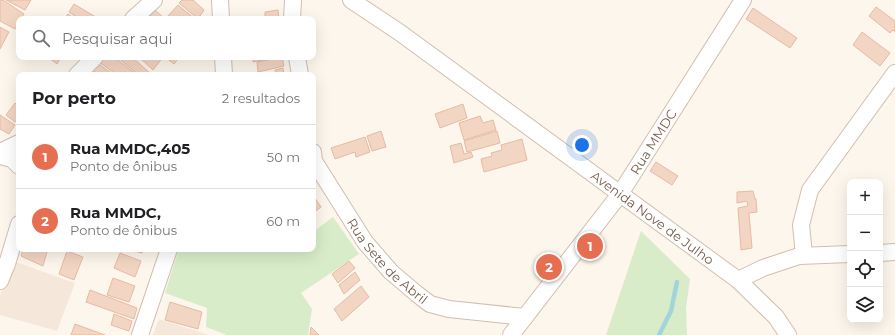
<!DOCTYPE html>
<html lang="pt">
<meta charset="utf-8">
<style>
:root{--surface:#fff;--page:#f6f6f6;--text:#202124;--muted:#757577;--line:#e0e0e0;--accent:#e76f51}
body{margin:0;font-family:Montserrat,sans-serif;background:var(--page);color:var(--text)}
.controls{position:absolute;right:12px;bottom:12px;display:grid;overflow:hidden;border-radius:8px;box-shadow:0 4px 16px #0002}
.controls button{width:36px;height:36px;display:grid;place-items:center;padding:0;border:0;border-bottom:1px solid var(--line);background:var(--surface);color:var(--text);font:20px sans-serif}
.you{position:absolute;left:582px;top:145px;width:14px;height:14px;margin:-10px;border:3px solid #fff;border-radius:50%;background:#1a73e8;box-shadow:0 0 0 6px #1a73e833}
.badge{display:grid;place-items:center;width:26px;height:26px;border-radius:50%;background:var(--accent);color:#fff;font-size:13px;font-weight:700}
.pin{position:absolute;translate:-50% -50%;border:2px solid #fff;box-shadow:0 1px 4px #0006}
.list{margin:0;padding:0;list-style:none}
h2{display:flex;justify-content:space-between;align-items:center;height:52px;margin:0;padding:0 16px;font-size:17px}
h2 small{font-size:13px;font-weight:400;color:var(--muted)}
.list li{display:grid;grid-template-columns:26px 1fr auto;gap:12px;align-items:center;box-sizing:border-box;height:64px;padding:0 16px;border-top:1px solid var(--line)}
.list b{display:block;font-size:15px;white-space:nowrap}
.list p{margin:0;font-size:13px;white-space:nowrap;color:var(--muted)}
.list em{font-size:13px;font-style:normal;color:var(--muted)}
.icon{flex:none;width:22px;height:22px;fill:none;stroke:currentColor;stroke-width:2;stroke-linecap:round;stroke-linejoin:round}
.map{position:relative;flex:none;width:895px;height:335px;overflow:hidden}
.search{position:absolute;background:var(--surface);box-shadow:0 4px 16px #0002;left:16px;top:16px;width:300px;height:44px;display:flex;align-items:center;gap:10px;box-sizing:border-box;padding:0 14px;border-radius:8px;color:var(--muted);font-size:15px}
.panel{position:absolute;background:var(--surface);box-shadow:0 4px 16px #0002;left:16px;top:72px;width:300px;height:180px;border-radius:8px}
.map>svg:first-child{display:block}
</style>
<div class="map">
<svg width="895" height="335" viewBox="0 0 895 335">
<rect width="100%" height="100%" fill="#fdf6ec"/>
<!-- residential -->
<path fill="#f5e8da" d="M13 261 75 283 57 331 0 315V295Z
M159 319 203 333 209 335H153Z"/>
<!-- green -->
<path fill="#d8ecc9" d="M333 217 359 254 301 293 312 309 308 335H227L206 327 207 308 165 293 179 249H313V232Z
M641 231 690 279 686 308 687 335H606Z"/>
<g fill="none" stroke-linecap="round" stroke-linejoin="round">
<!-- stream -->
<path stroke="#a5d3da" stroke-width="4.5" d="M659 335 671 311 677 282"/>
</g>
<!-- building -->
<path fill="#f3d5c3" stroke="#e6bba3" d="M0 0H3L24 14 21 19H19V22L15 29 0 21Z
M6 0H31L25 10Z
M182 0H193L204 10 198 19 179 3Z
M74 4 99 19H79L69 12Z
M178 5 195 19H170L167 17Z
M876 7 895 21V32L893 30 890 33 869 16Z
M753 8 797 38 790 48 746 19Z
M155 10 165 19H154L150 16Z
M278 10 279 19H265V12Z
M68 14 75 19H64Z
M0 27 9 32 0 49Z
M862 32 890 53 880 66 853 45Z
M48 57H61L57 64Z
M103 57H114L137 75H117L99 62Z
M117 57H132L152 75H139Z
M139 57H163L153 70Z
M165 57H179L174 64Z
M253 57H278L253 62Z
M282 57 284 66 258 72 257 62Z
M97 63 114 75H100L92 70Z
M283 68 284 75H263L276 74 275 70Z
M15 103 19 107V121L17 120 15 122 6 115Z
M463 104 467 118 440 128 435 114Z
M0 115 15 125 9 134 0 129Z
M480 116 483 123 493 120 496 130 464 140 459 123Z
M381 131 386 147 372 151 367 136Z
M497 131 500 143 467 152 464 141Z
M365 137 370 152 356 157 355 152 335 159 331 148Z
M522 139 527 160 484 172 481 159 492 156 491 153 502 150 501 145Z
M461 143 464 154 471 152 473 157 454 163 450 146Z
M656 162 678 176 672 185 650 171Z
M753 191 755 199H756L757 212 749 213 752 248 741 250 738 208 748 206 747 201 737 203V192Z
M315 198 321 207 313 213V199Z
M23 249H38L47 252 43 266 21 256Z
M127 249H144L142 253Z
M67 251 83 257 74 280 59 274Z
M120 253 141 261 135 277 114 268Z
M349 261 355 268 338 283 332 274Z
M355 272 360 280 344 294 339 285Z
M113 278 135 286 129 302 107 295Z
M361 286 369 297 342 321 334 309Z
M90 290 137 308 134 319 86 302Z
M170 302 202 312 198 329 165 320Z
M114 314 132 321 129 331 111 325Z
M75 324 105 335H71Z
M311 327 319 335H310Z"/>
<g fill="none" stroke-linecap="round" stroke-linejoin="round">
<defs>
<g id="minor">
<path d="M220 0 221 19"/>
<path id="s1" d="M351 0 399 32 738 280 776 317 788 335"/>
<path d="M133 19 154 0"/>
<path d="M292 19 293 0"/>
<path d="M223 57 224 75"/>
<path d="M297 57 300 75"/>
<path d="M77 75 95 57"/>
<path d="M0 152 19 143"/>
<path id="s2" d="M313 152 314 161 365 242 391 272 417 294 430 304 449 309 525 317"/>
<path d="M0 156 12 159 19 166"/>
<path d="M880 253 895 252"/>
<path d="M804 255 801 225 810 190 895 73"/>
<path d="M738 280 763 268 799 256 850 254"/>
<path d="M0 281 7 264 19 224"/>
<path d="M140 335 169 249"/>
<path id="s3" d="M511 335 620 194 743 0"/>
</g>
</defs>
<!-- minor casing -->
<use href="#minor" stroke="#d1beb0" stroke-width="18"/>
<!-- minor -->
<use href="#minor" stroke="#fff" stroke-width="16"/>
</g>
<g text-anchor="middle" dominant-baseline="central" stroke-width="3" stroke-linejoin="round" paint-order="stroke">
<!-- street labels -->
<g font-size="13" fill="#7a5c4d" stroke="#fffaf3">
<text stroke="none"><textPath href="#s3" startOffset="240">Rua MMDC</textPath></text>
<text stroke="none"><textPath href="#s1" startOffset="372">Avenida Nove de Julho</textPath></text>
<text stroke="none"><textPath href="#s2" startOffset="134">Rua Sete de Abril</textPath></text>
</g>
</g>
</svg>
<div class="controls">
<button>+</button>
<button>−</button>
<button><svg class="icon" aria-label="locate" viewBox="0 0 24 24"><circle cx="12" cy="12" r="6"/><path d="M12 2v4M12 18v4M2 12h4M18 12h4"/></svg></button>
<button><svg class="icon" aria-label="layers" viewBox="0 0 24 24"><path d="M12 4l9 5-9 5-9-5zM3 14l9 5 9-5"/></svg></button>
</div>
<div class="you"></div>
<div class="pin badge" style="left:590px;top:246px">1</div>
<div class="pin badge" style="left:549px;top:267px">2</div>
<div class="search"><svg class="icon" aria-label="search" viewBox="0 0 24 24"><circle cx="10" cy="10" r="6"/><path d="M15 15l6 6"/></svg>Pesquisar aqui</div>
<section class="panel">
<h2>Por perto<small>2 resultados</small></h2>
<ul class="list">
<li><span class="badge">1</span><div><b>Rua MMDC,405</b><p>Ponto de ônibus</p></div><em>50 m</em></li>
<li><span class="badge">2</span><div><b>Rua MMDC,</b><p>Ponto de ônibus</p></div><em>60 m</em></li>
</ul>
</section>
</div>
